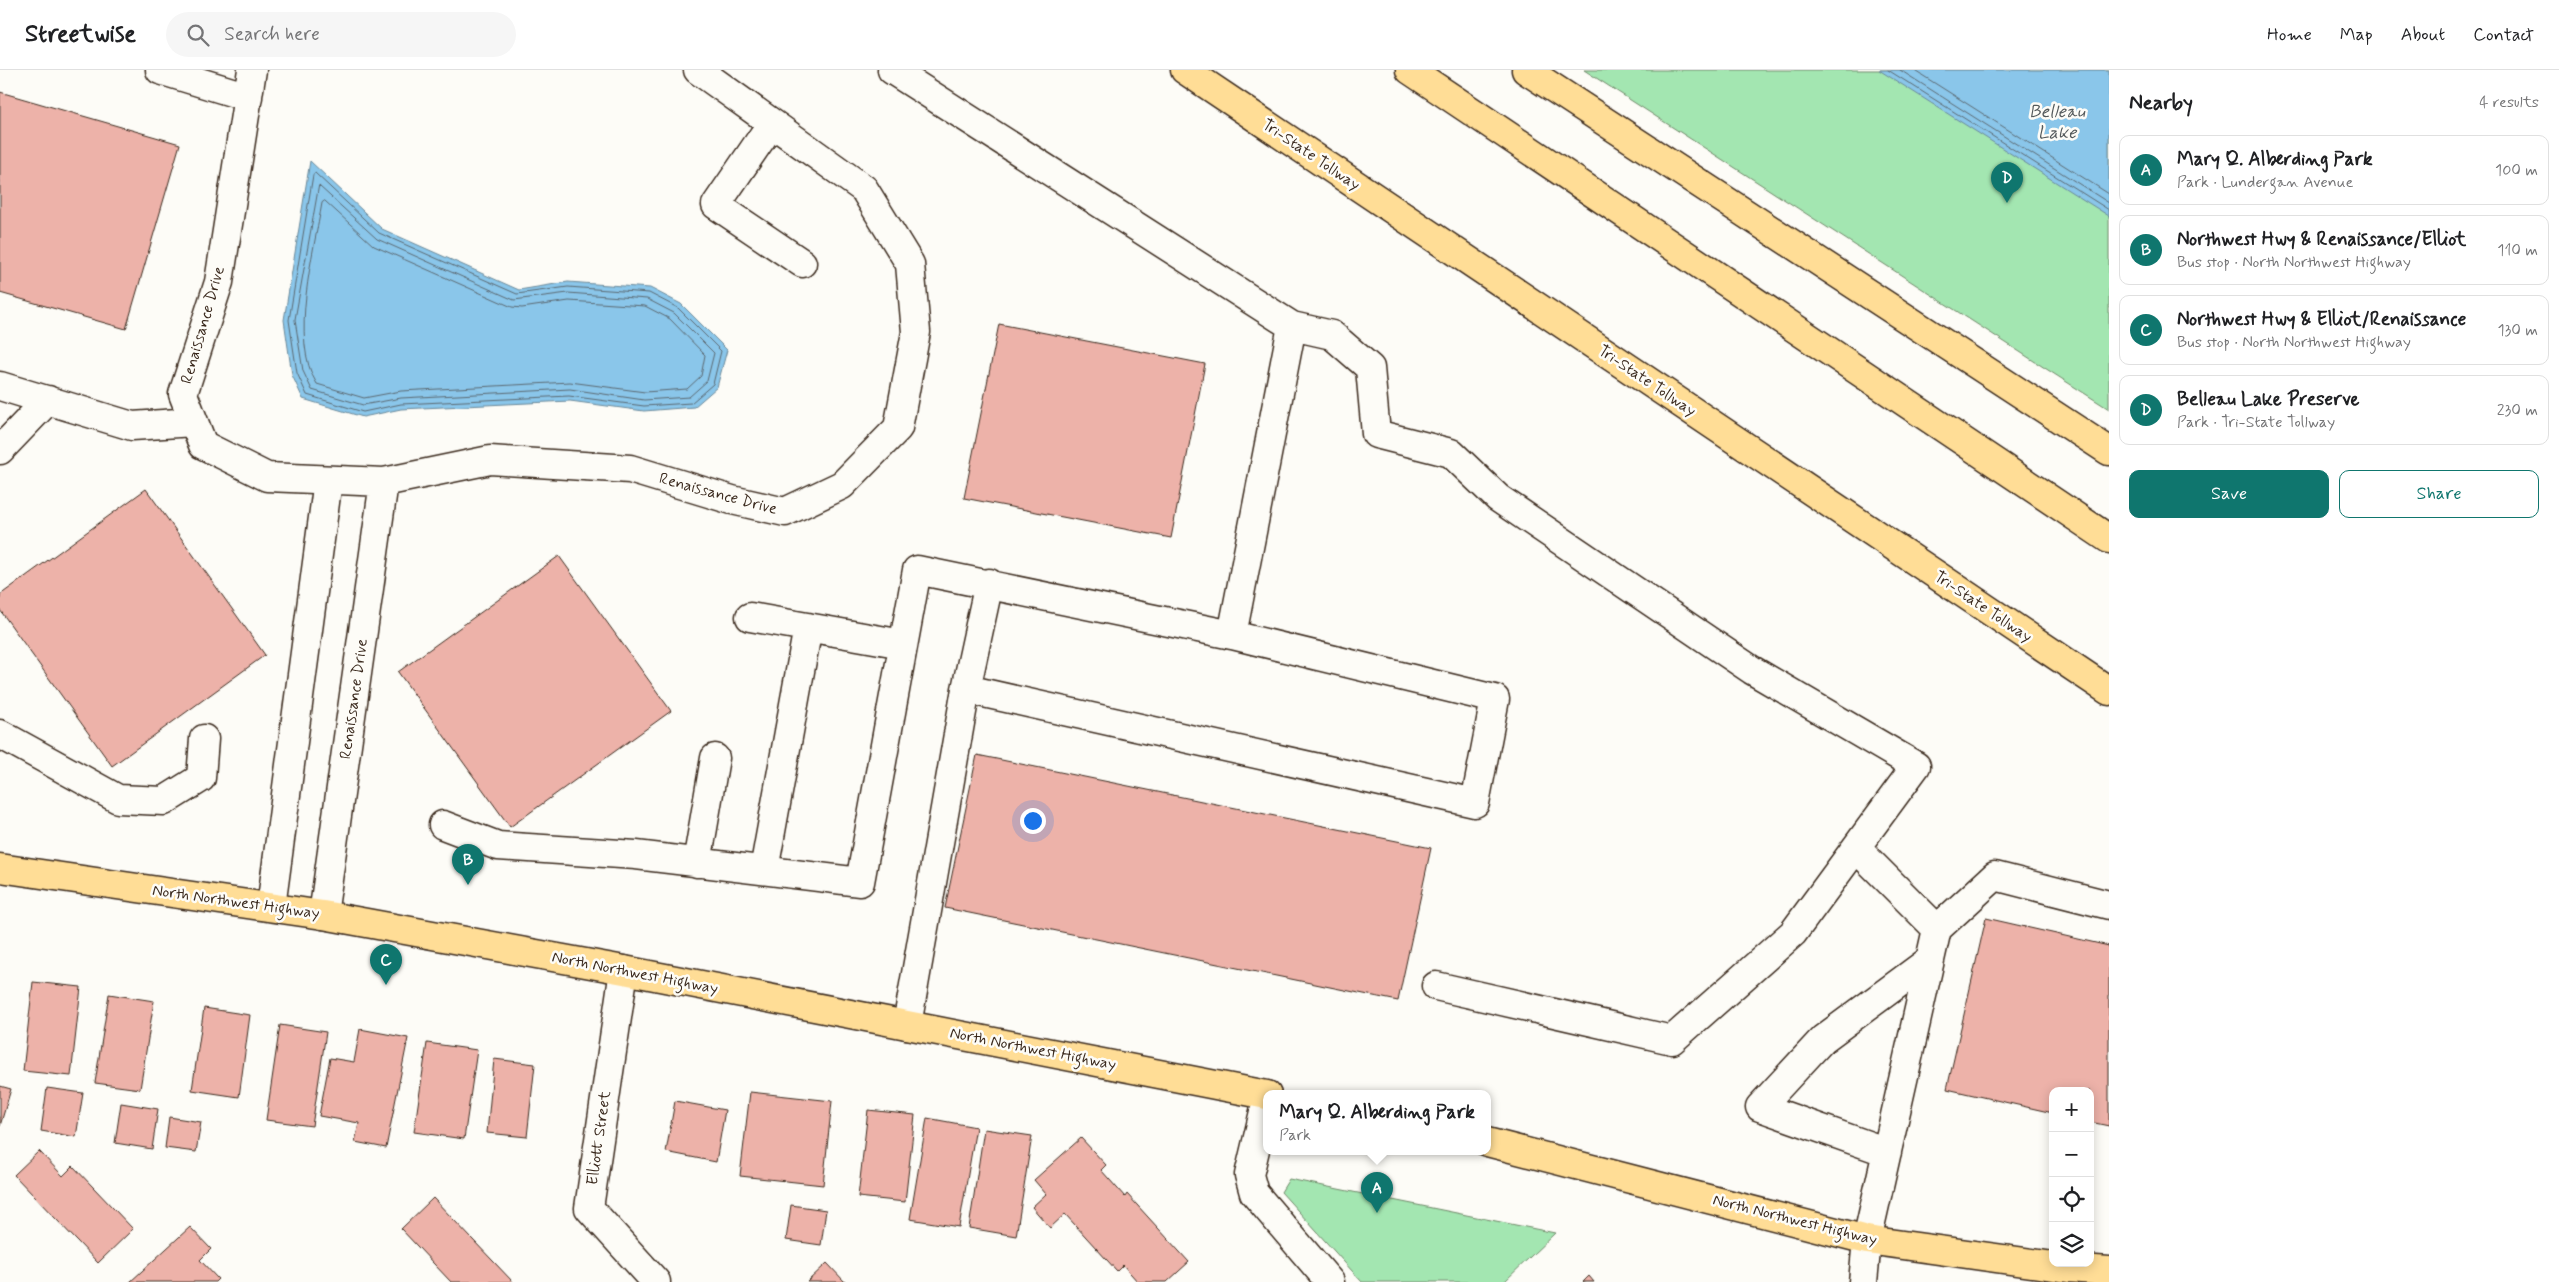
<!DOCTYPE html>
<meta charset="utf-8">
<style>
:root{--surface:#fff;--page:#f6f6f6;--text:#202124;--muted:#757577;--line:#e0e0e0;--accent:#0f766e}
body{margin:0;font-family:Mynerve,sans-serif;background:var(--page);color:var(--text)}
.controls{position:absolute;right:15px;bottom:15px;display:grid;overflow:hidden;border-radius:10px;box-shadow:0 2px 12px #0003}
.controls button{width:45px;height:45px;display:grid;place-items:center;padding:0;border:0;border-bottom:1px solid var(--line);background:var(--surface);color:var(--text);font:25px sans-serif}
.you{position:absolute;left:1032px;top:750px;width:18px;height:18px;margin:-12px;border:4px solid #fff;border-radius:50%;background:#1a73e8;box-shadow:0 0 0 8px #1a73e833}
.badge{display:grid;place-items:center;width:32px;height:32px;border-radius:50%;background:var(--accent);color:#fff;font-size:16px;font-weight:700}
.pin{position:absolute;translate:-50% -41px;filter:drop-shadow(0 1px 2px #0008)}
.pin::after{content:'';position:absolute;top:26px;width:18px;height:15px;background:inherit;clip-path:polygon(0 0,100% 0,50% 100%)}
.popup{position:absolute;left:1263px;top:1020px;width:228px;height:65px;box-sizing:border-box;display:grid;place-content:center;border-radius:10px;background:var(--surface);filter:drop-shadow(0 1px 4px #0005);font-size:16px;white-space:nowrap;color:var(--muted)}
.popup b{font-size:19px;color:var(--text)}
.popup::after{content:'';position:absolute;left:50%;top:100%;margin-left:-10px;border:10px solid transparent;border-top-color:var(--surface)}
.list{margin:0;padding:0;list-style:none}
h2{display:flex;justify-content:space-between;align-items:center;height:65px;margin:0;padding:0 20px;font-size:21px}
h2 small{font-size:16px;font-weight:400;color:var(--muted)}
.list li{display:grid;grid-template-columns:32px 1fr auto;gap:15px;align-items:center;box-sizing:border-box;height:70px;margin:0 10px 10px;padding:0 10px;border:1px solid var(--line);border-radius:10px}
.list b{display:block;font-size:19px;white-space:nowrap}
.list p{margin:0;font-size:16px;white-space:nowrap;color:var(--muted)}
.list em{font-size:16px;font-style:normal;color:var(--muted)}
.actions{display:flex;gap:10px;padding:15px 20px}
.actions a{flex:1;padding:11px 0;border:1px solid var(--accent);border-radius:10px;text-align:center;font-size:18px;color:var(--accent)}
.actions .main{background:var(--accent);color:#fff}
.icon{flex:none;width:28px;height:28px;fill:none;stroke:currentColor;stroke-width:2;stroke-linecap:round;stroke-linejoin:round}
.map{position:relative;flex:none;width:2109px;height:1212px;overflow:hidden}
header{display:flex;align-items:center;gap:30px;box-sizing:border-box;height:70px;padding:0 25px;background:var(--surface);border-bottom:1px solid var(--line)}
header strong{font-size:24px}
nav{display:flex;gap:28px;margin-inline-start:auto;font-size:18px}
.search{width:350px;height:45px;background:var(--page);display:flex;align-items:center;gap:12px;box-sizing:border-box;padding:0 18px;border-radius:28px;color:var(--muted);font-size:19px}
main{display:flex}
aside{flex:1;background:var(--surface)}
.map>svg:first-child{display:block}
</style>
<header>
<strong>Streetwise</strong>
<div class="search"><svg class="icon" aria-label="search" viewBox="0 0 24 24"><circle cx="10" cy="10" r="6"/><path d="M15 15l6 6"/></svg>Search here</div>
<nav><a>Home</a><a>Map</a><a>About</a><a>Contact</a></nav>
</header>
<main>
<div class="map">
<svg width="2109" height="1212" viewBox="0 0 2109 1212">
<rect width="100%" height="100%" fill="#fdfcf7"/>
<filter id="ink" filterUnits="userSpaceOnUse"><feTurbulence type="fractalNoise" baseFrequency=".02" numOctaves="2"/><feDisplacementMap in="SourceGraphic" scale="10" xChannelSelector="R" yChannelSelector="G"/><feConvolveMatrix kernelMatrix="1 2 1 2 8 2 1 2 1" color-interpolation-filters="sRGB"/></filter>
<g filter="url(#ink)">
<!-- green -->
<path fill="#a3e6b1" stroke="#6f8868" d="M1584 0H2109V339L2037 293Z
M1289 1109 1555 1163 1504 1212H1362L1281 1122Z"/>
<!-- water -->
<path fill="#8ac6ea" stroke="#6a8898" d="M1879 0H2109V146Z
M310 91 382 159 519 220 568 212 650 218 681 234 727 280 717 317 694 337 644 341 570 331 401 339 363 347 303 329 292 305 284 250Z"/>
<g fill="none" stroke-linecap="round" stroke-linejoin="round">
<!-- shore -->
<path stroke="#5b6870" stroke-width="1" d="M1888 0 2109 140
M1900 0 2109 133
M1914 0 2109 124
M315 103 379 163 517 224 568 217 649 223 678 238 721 281 713 314 691 333 644 336 569 326 401 334 363 342 307 325 297 303 289 250 313 105Z
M319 116 377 169 514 230 568 223 647 229 674 243 714 283 707 311 689 327 644 330 570 319 401 328 363 335 312 320 303 301 295 250Z
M325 131 374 176 512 237 522 238 569 231 645 236 670 249 705 285 701 306 687 319 645 322 570 312 401 321 364 328 317 314C289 270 314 182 322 133Z"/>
</g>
<!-- building -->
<path fill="#edb2a9" stroke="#3b2a1e" d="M0 22 180 74 126 259 0 223Z
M999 254 1205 294 1171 468 964 428Z
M146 419 265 585 112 696 0 540V525Z
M559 486 671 641 510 757 398 602Z
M977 685 1431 778 1398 931 945 838Z
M1986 848 2109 876V1056L2090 1052V1021H2053V1043L1947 1019Z
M33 912 81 917 71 1006 23 1001Z
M109 924 154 931 140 1019 95 1013Z
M204 938 250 945 239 1027 192 1020Z
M280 955 326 962 312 1056 266 1050Z
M360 959 408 968 386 1078 355 1072 359 1053 319 1046 330 988 354 992Z
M427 973 477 980 464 1069 414 1062Z
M494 989 535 994 527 1067 487 1063Z
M0 1016 11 1019 0 1056Z
M47 1018 83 1023 76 1067 41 1061Z
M750 1022 832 1031 823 1115 740 1106Z
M675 1031 725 1040 716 1092 666 1082Z
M121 1033 158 1039 152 1079 115 1073Z
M868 1040 915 1045 905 1132 858 1127Z
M169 1047 201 1052 196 1082 165 1078Z
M927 1048 976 1057 959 1157 910 1149Z
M984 1059 1032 1066 1016 1166 969 1158Z
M1081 1068 1106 1095 1101 1100 1125 1127 1127 1124 1189 1192 1167 1212H1138L1123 1195 1117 1201 1065 1144 1050 1158 1032 1137 1046 1124 1034 1110Z
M39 1081 63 1106 73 1096 133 1159 98 1193 14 1105Z
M433 1128 513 1212H451L401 1159Z
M791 1135 826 1140 821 1175 786 1170Z
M190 1157 211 1179 200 1190 218 1209 215 1212H130Z
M827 1193 845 1212H807Z
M1589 1206 1594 1212H1583Z"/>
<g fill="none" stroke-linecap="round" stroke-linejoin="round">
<defs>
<path id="minor" d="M160 0 248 27
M252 0 219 212 183 324 203 375 267 407 384 412 490 390 630 399 732 430 785 442 842 415 898 358 916 262 910 194 864 119 698 0
M772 53 716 135 802 193
M1292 256 1332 265 1370 298 1376 364 1451 383 1498 428 1712 573 1752 600 1916 696 1793 863 1672 970 1436 916
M0 316 132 356 194 352
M0 380 48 330
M989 513 966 619 1475 733 1495 629 1232 565
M750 547 903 574
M0 664 118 729 164 731 201 708 204 669
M443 755 498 776 636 785 860 812 917 500 1232 565 1292 256 892 0
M1856 778 1937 859 1995 806 2109 835
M697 793 715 688
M764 800 808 557
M271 837 328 410
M323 845 384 412
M624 900 589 1138 656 1212
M907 955 966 619
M1267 1029 1249 1105 1254 1123 1330 1212
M1887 1082 1760 1037 1823 969 1930 890
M1863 1212 1867 1170 1937 859"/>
<path id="major" d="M0 798 323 845 624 900 1267 1025
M1487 1072 1867 1170 2068 1198 2109 1201"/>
<path id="highway" d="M1185 0 2109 621
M1410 0 2109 469
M1526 0 2109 381"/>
</defs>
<!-- minor casing -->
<use href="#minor" stroke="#3b2a1e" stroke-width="31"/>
<!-- major casing -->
<use href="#major" stroke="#3b2a1e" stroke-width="31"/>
<!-- highway casing -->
<use href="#highway" stroke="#3b2a1e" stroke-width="31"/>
<!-- minor -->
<use href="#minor" stroke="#fdfcf7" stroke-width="28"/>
<!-- major -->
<use href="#major" stroke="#ffdd96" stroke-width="28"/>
<!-- highway -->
<use href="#highway" stroke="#ffdd96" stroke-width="28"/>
</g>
</g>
<g text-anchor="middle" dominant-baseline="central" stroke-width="5" stroke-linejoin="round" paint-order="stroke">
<!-- street labels -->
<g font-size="16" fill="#3b2a1e" stroke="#fdfcf7">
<text transform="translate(1311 85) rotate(34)">Tri-State Tollway</text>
<text transform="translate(203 255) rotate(-74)">Renaissance Drive</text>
<text transform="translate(1647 311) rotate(34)">Tri-State Tollway</text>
<text transform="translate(718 424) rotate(15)">Renaissance Drive</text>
<text transform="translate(1983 537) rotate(34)">Tri-State Tollway</text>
<text transform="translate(354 629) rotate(-82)">Renaissance Drive</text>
<text transform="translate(236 832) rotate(8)">North Northwest Highway</text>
<text transform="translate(635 903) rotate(11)">North Northwest Highway</text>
<text transform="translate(1033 979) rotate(11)">North Northwest Highway</text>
<text transform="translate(599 1068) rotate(-82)">Elliott Street</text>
<text transform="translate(1795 1150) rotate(14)">North Northwest Highway</text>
</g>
<!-- water labels -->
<g font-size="18" font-style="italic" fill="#53595b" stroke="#fdfcf7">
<text x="2057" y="42">Belleau<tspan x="2057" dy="21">Lake</tspan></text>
</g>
</g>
</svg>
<div class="controls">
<button>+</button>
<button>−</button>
<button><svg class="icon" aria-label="locate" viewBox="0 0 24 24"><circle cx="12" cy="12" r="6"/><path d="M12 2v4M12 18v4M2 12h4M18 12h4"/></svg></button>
<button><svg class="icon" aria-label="layers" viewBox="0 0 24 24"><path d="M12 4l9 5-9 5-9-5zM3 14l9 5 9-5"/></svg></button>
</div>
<div class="you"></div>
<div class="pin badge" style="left:1377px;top:1143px">A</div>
<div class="popup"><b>Mary Q. Alberding Park</b>Park</div>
<div class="pin badge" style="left:468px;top:815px">B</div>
<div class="pin badge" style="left:386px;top:915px">C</div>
<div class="pin badge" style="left:2007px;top:133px">D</div>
</div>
<aside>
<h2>Nearby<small>4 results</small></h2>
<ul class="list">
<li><span class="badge">A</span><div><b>Mary Q. Alberding Park</b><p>Park · Lundergan Avenue</p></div><em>100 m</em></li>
<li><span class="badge">B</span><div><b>Northwest Hwy &amp; Renaissance/Elliot</b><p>Bus stop · North Northwest Highway</p></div><em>110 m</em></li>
<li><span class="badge">C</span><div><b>Northwest Hwy &amp; Elliot/Renaissance</b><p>Bus stop · North Northwest Highway</p></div><em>130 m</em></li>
<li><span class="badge">D</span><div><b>Belleau Lake Preserve</b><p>Park · Tri-State Tollway</p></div><em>230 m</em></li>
</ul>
<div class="actions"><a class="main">Save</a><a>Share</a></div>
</aside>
</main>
